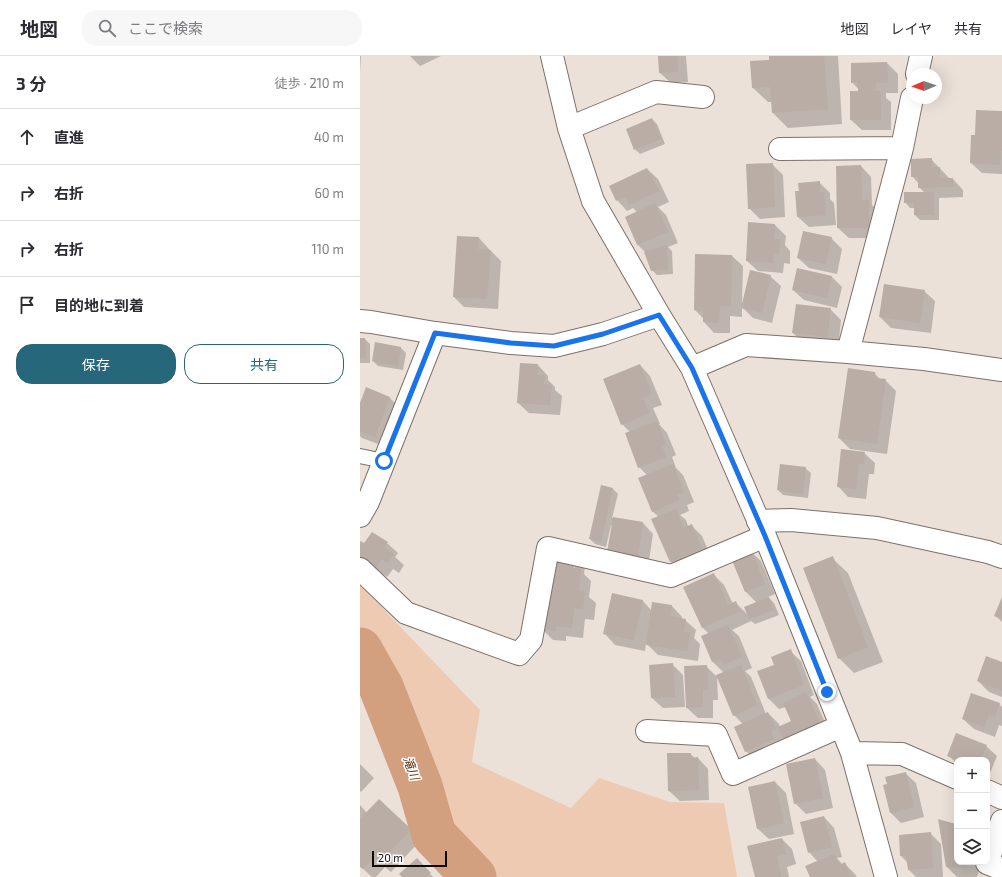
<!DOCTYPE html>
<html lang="ja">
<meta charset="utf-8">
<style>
:root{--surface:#fff;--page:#f7f7f7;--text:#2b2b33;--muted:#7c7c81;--line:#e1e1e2;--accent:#27677b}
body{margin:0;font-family:"Exo 2","Noto Sans JP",sans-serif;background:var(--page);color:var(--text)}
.controls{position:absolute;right:12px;bottom:12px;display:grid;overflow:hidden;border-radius:8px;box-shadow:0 4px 16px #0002}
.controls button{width:36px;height:36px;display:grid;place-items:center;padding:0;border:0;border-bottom:1px solid var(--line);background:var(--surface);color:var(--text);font:20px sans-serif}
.compass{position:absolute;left:546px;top:12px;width:36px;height:36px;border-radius:50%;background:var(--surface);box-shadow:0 4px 16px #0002;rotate:268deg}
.scale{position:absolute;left:12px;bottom:10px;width:75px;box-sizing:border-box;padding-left:4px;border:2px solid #0f0b08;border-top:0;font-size:11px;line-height:14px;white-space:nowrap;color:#0f0b08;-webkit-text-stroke:3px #fff;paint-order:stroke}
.stop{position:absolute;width:12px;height:12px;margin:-9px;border:3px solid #1a73e8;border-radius:50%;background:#fff}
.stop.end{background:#1a73e8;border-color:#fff;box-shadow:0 1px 4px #0008}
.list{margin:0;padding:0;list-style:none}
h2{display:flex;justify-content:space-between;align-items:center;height:52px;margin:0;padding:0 16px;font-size:17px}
h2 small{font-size:13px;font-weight:400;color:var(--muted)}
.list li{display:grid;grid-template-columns:26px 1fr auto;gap:12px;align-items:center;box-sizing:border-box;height:56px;padding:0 16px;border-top:1px solid var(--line)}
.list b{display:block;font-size:15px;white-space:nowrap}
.list em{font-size:13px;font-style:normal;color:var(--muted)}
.actions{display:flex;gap:8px;padding:12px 16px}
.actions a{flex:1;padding:9px 0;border:1px solid var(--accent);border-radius:16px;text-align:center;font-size:14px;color:var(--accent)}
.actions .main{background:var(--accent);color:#fff}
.icon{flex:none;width:22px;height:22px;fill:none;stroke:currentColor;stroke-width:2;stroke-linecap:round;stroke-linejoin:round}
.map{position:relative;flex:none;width:642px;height:821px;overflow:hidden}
header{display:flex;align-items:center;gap:24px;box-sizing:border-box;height:56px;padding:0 20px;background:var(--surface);border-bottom:1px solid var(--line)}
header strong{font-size:19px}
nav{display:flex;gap:22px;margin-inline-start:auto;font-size:14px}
.search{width:280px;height:36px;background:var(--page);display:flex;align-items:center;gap:10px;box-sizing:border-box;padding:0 14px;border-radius:16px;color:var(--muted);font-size:15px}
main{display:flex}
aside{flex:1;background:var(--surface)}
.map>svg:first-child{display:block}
</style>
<header>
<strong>地図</strong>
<div class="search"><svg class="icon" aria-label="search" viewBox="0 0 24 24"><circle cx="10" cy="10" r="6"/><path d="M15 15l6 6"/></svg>ここで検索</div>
<nav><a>地図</a><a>レイヤ</a><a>共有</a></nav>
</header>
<main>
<aside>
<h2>3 分<small>徒歩 · 210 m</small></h2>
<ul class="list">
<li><svg class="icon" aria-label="ahead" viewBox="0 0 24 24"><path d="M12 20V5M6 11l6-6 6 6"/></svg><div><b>直進</b></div><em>40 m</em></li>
<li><svg class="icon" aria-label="right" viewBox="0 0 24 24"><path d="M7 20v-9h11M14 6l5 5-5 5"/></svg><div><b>右折</b></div><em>60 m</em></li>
<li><svg class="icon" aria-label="right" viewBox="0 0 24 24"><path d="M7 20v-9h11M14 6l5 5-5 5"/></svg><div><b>右折</b></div><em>110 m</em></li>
<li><svg class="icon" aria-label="arrive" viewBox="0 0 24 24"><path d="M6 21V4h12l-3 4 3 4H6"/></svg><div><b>目的地に到着</b></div></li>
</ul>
<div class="actions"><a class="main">保存</a><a>共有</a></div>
</aside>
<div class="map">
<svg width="642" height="821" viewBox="0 0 642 821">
<rect width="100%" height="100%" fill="#ece1d9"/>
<!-- green -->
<path fill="#eecab2" d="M0 526 27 557 120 654 112 706 211 752 239 722 310 746 364 747 377 821H126L105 803 81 775 48 718 0 627Z"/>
<!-- shadow -->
<path fill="#0003" fill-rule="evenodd" d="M0 0H1L0 16Z
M50 0H81L60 10Z
M299 0H326L328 26 311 27 300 17Z
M410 0H478L482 68 428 72 413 57 412 46H408L392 31 410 5Z
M527 7 538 18V37H526V42L531 46V74H502L491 64 500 36 499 34 492 26Z
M642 56V118L622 117 611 107Z
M292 63 297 68 305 88 280 98 275 93Z
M571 103 590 123H593L603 134V141L579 142V164H560L555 159V152H550L545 146 565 137 559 131V128L552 120Z
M412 108 423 119 425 161 400 163 389 152Z
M501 110 511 121 512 149 519 155V182H489L478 172Z
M287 113 298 123 309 146 298 151 306 159 318 187 308 191 312 195 313 218 297 219 292 214 285 196 278 189 266 161 277 156 273 152 267 155 257 144Z
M459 126 470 137V143L474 147 476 169 449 171 438 161Z
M389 168 415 169 426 180 425 189 430 195V208L424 207 423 217 398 215 387 205Z
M119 182 129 193V195H131L141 205 138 253 104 251 94 241Z
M471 182 482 193 477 218 449 212 438 202Z
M372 200 383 210 382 248H383L410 220 421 230 412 267 393 262 382 251V261L370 260V277H354L344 266V263L335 254Z
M471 220 482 231 477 252 444 244 433 234Z
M564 235 575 245 571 277 531 272 520 261Z
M470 253 481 264 478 292 444 288 433 277Z
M0 283H5L10 288V307H0Z
M16 288 41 292 46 297 43 314 18 310 13 305Z
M178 309 188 320V324L195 331V334L202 340 200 359 169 357 158 347Z
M280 309 290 320 302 349 293 352 300 368H299L307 377 316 399 312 401 316 412 323 419 334 446 327 449 329 455 320 459 326 464 328 470 331 469 342 480 352 503 321 516 311 506 293 464 299 461 292 455 287 419 279 411 270 376 262 368Z
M514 317 521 324H525L536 335 527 398 490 393 479 382Z
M30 342 40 352 26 391 2 382 0 380V350Z
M502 395 515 407 514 418H509L506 443 488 441 478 430 502 396Z
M445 412 451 417 448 442 423 439 418 434Z
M242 431 253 433 258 438 252 462 283 467 293 478 288 511 248 495 253 469H251L246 491 235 488 230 483Z
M0 486 4 488 27 487 38 497 35 501 44 509 39 517 33 513 27 521 4 506 0 502Z
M390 495 401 505 415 538 408 541 414 547 419 559 395 568 391 565 372 574 379 580 392 612 385 615 391 621 406 658 408 657 419 668 420 671 432 666 426 651 419 653 409 643 398 616 415 609 430 595 441 605 454 639 450 641 457 648 470 678 396 706 386 695 383 668 374 659 364 617 353 606 343 580 349 578 343 572 353 518 364 529 373 548 376 547 388 559 397 547 386 536 372 502Z
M190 498 225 511 224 518 231 525 229 541 236 547 234 564 225 563 223 582 206 580V585L193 584 182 573ZM213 508H215L214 517Z
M472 502 488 517 523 606 494 617 479 602Z
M282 544 292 555 312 550 322 561V563L325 564 336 574 334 582 340 588 338 605 298 599 286 587 285 595 255 589 245 578Z
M642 544V566L636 560Z
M642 607V641L629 636 618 625Z
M312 608 323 619 325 651 303 652 292 642Z
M346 610 356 620H357L358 644H353V662H338L327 652Z
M639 648 642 651V670L639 669 635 681 614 673 603 663Z
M626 690 637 700 628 722 627 721V704H597V708L589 700Z
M330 698 335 702H338L348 713 349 744 320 745 309 735Z
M455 703 465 714 473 752 446 758 435 747Z
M0 708 14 722 1 736 0 735Z
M545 717 556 727 564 761 541 767 530 756 529 729Z
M415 726 426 737 434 778 409 783 398 773 389 732Z
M0 749 7 757 50 774 61 784 31 816 25 811 16 821H12L0 810Z
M464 761 474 772 482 801 477 802 483 809 485 808 495 818 497 821H451L458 806 449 796Z
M597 767V806H622L617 821H597L587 811Z
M570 777 581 788 583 821H556L549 814 548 807 541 800 540 780Z
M422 783 432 793 436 808 427 811 429 821H396Z
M57 803 73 821H43Z"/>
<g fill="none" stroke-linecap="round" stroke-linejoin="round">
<!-- river -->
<path stroke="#d2a07e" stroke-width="45" d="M0 594 21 631 60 730 74 779 114 821"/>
</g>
<!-- building -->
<path fill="#b9ada6" d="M298 0H317L318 16 299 17Z
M409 0H464L468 53 412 57 410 31 392 32 390 5 409 4Z
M527 6 528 26 516 27V35H521V64H490V35H498V26L491 27V7Z
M616 54 642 55V95H641L640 109 610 107 611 79H615Z
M292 62 301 83 274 94 266 73Z
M572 102V111H580V122H593V131L558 132V121H551V103Z
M413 107 415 151 388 153 386 108Z
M501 109 502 144H509V172H477L476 110Z
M287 112 299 135 269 149 265 141 256 145 249 130Z
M460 125V136H464L466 159 437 161 435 135H439L438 127Z
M544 136H574V159H554V147H544Z
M295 147 308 176 277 189 265 161Z
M388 166 415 168 414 183H420L419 198 414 197 413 207 386 205Z
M443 175 472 181 466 208 437 202Z
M97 180 119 181 118 193 131 194 127 243 93 241Z
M307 189 308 213 291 215 284 196Z
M335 198 372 199 371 250H360L359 267 343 266V255L334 254Z
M437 212 472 220 467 242 432 234Z
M390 214 411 219 402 257 381 252Z
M524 228 565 234 560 267 519 261Z
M436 248 471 252 467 281 432 277Z
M0 282H5L6 302H0Z
M15 286 41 291 38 310 12 305Z
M160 307 178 308 177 319H185L184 328 192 329 190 349 157 347Z
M280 308 292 338 283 342 290 357 261 369 243 323Z
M488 312 515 316 516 322 526 323 517 388 478 382Z
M6 331 30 341 15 381 0 375V347Z
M297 365 306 389 302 390 306 401 278 412 265 377Z
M481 393 505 396 504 408H499L496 433 477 431Z
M313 408 324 436 317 439 319 444 292 456 278 422Z
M420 408 446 411 443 438 417 434Z
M241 429 253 432 241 486 229 483Z
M316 453 323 472 332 468 342 493 310 506 291 463Z
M253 461 283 466 278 501 247 496Z
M12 476 28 486 24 492 34 498 28 507 22 503 16 511 0 501V485L4 487Z
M391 493 405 528 385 536 371 502Z
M189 497 215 499 214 512 221 513 219 535 225 536 223 553 214 552 212 572 196 570V575L181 573Z
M473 500 508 591 478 603 443 512Z
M354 517 368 549 376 545 380 555 342 572 323 531Z
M252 537 283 544 274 584 243 578Z
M409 541 414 554 389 563 384 551Z
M642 541V563L634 560Z
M292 546 312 549 311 560 326 563 324 576H330L327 595 286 589Z
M368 569 382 601 363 609 360 603 352 606 341 580Z
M431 593 444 629 408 643 397 615 414 609 411 601Z
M626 600 642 606V635L617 625Z
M313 607 315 641 291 642 289 609Z
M347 609 348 633 343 634V651L326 652 324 610Z
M381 609 397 649 373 660 356 619Z
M446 636 460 667 424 684 418 671 431 665 423 647Z
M611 637 640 647 635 661 629 659 624 671 602 663Z
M408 656 416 673 411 675 414 683 385 696 374 671Z
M596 677 627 689 621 704H597L587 700Z
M307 697H331V702L338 701 339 734 308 735Z
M455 702 463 742 434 748 426 708Z
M546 716 554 751 530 757 523 729 527 728 525 721Z
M415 725 424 767 397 773 388 731Z
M19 743 51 773 19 807 14 801 3 813 0 811V763Z
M464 760 472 791 448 797 440 766Z
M578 763 596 768 597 765V806H608L606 812 586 811Z
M571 776 573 812 548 814 546 800H540L539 779Z
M422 782 426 798 417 800 421 821H395L387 790Z
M474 798 480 809 485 806 491 821H450L445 810Z
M57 802 71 817 66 821H42L39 818Z"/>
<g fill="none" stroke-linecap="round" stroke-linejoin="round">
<defs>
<path id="service" d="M0 400 24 405"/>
<path id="minor" d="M192 0 209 72 233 145 299 259 332 312 405 480 492 697 526 821
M557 18 561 0
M209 72 296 36 343 41
M420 93 542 92
M0 265 11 266 75 277 151 287 194 290 243 278 299 259
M488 296 564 303 642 314
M332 312 386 289 488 296 542 92 552 42
M0 460 8 446 75 277
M0 513 46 557 159 598 171 584 188 492 311 520 405 480
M287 675 356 679 373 718 481 670
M492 697 542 698 597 722
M627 735 642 742"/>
<path id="tertiary" d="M398 465 431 464 517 472 628 496 642 501
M642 765 627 807 642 813"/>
</defs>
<!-- service casing -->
<use href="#service" stroke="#7c716b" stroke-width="16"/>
<!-- minor casing -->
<use href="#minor" stroke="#7c716b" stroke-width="24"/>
<!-- tertiary casing -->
<use href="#tertiary" stroke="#7c716b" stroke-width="24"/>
<!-- service -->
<use href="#service" stroke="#fff" stroke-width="14"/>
<!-- minor -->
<use href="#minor" stroke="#fff" stroke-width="22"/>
<!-- tertiary -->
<use href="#tertiary" stroke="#fff" stroke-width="22"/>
</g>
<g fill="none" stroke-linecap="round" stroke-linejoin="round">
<!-- route -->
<path stroke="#1a73e8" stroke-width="5" d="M24 405 75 277 151 287 194 290 243 278 299 259 332 312 405 480 467 636"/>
</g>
<g text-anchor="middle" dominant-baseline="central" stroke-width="3" stroke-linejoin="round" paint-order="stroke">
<!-- water labels -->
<g font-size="12" font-style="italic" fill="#5f3007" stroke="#fff">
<text transform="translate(52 712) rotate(69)">滝川</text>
</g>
</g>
</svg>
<div class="controls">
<button>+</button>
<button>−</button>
<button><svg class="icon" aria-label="layers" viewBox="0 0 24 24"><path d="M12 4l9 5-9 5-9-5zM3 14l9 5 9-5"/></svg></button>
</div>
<svg class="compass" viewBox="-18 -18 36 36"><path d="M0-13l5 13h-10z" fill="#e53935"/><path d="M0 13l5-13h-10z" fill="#7c7c81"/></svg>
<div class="scale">20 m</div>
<div class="stop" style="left:24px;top:405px"></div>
<div class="stop end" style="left:467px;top:636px"></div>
</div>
</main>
